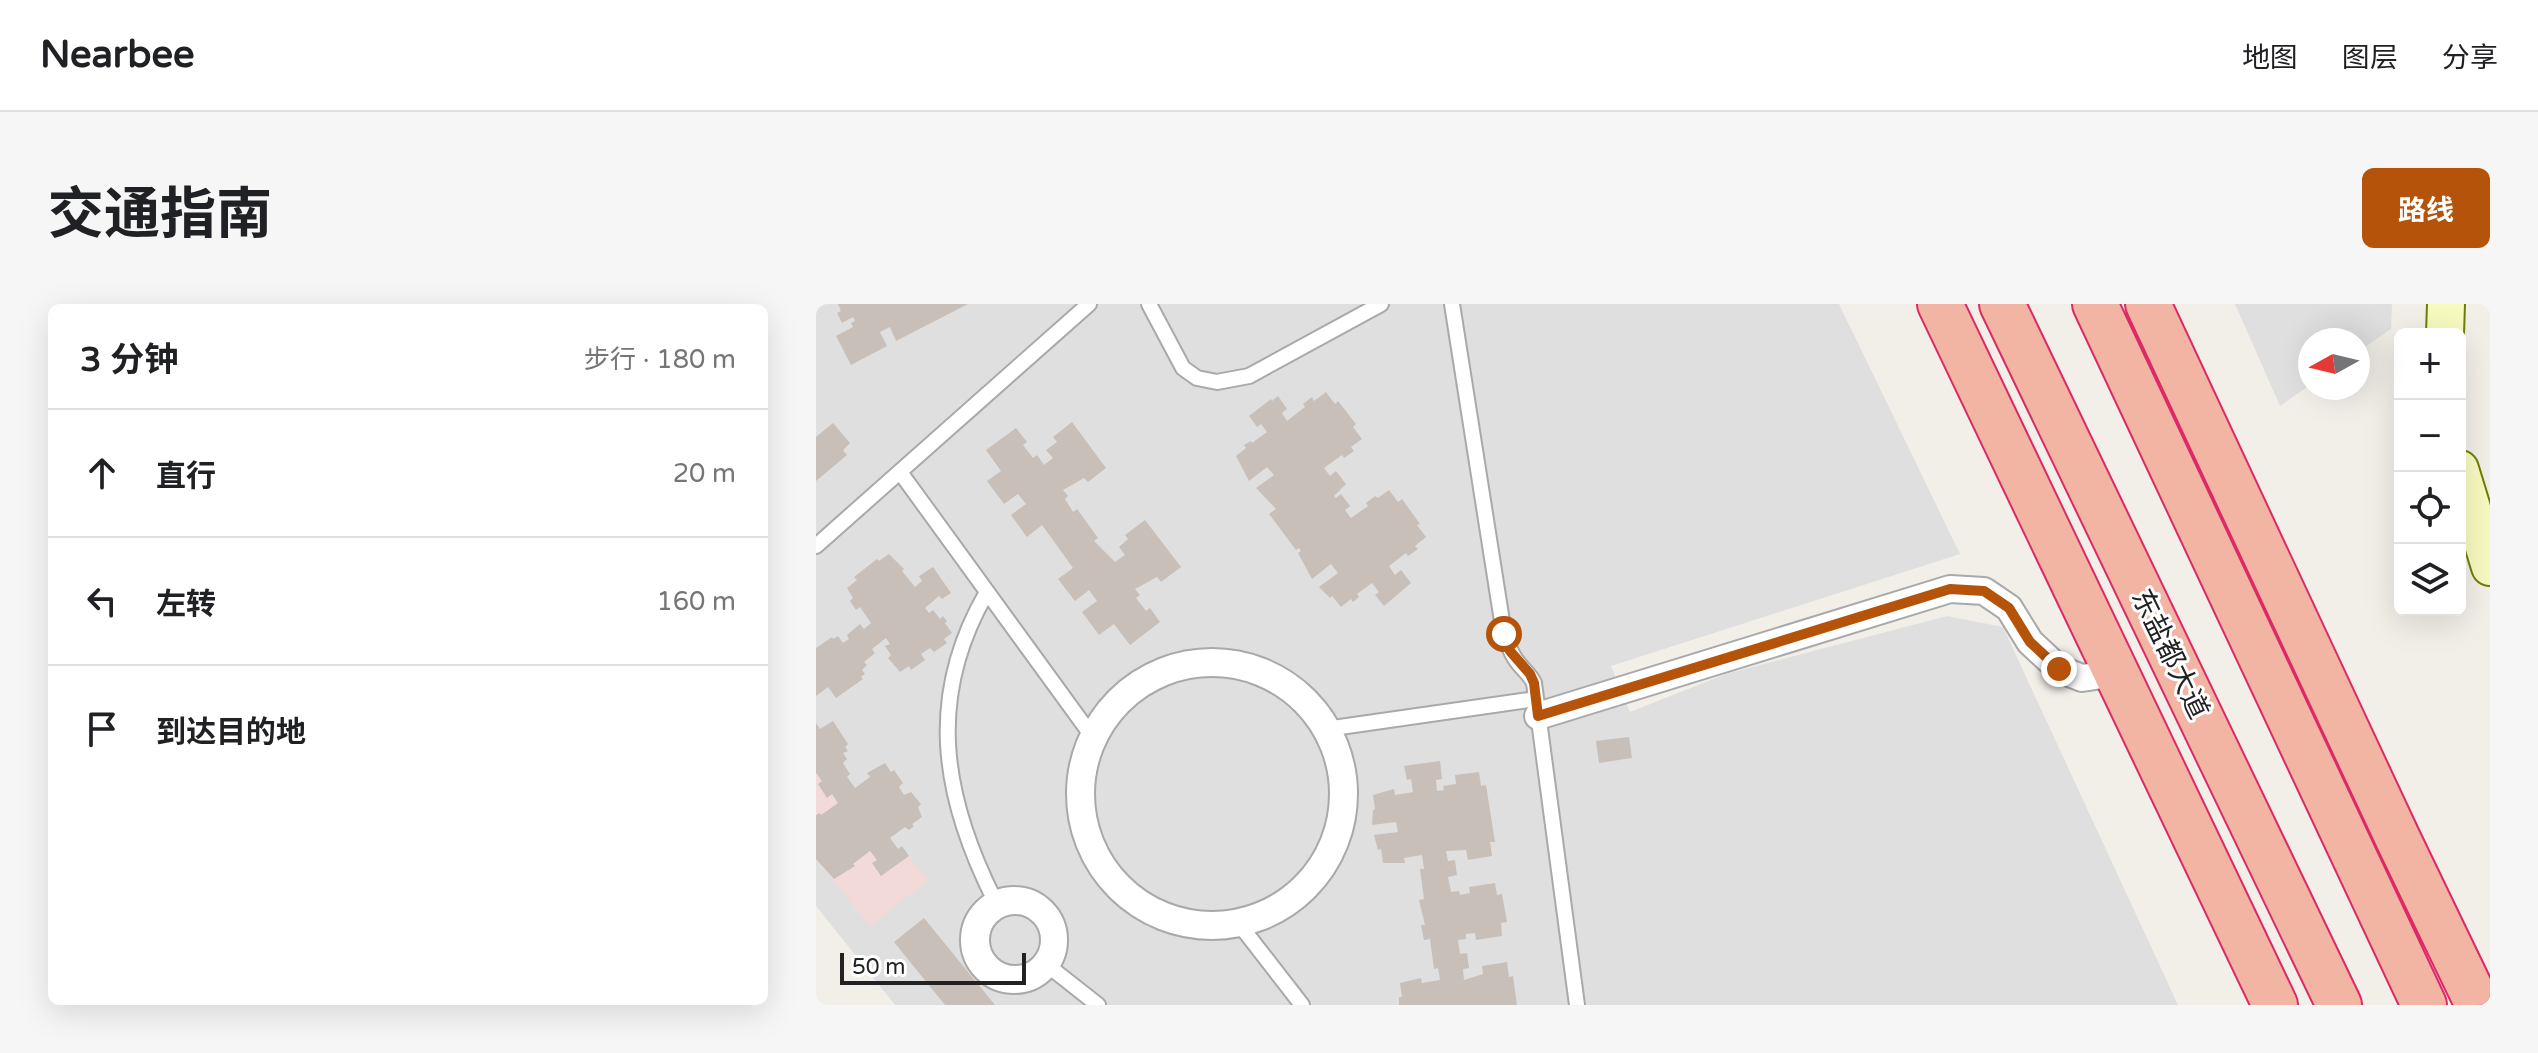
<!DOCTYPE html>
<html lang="zh">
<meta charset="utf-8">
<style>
:root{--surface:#fff;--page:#f6f6f6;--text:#202124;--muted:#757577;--line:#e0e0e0;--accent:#b45309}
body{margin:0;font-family:"Varela Round","Noto Sans SC",sans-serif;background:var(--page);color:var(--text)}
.controls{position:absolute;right:24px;top:24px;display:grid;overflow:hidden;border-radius:12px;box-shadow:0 8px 32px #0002}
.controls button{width:72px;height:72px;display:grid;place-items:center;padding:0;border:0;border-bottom:2px solid var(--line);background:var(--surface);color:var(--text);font:40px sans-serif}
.compass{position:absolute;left:1482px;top:24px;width:72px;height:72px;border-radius:50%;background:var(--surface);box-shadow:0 8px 32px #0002;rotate:262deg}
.scale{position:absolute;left:24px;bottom:20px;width:186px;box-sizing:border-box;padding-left:8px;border:4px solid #222;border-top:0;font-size:22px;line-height:28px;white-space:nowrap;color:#222;-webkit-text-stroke:6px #fff;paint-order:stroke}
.stop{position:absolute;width:24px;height:24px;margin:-18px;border:6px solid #b45309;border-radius:50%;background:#fff}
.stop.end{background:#b45309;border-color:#fff;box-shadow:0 2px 8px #0008}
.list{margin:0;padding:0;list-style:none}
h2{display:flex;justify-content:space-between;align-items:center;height:104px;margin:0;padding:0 32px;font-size:34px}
h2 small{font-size:26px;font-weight:400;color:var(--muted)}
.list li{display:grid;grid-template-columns:52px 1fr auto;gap:24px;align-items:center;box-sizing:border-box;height:128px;padding:0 32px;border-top:2px solid var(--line)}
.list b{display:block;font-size:30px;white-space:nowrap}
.list em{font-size:26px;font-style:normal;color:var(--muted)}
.icon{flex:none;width:44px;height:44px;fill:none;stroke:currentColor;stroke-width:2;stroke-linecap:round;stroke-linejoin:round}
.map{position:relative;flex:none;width:1674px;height:701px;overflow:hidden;border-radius:12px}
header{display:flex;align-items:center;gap:48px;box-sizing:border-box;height:112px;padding:0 40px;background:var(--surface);border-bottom:2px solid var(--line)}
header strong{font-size:38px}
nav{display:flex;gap:44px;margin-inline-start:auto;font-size:28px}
.intro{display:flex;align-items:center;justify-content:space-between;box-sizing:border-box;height:192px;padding:0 48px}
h1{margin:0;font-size:56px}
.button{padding:20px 36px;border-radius:12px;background:var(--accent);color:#fff;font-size:28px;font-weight:700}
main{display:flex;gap:48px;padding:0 48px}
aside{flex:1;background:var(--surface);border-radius:12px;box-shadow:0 8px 32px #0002}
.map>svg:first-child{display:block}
</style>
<header>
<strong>Nearbee</strong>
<nav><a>地图</a><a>图层</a><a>分享</a></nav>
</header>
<div class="intro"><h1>交通指南</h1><a class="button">路线</a></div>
<main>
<aside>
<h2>3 分钟<small>步行 · 180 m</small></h2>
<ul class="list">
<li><svg class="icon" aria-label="ahead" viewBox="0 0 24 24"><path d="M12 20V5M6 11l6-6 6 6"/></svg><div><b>直行</b></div><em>20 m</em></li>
<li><svg class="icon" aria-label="left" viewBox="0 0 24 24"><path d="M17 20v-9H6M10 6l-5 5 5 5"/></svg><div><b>左转</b></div><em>160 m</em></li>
<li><svg class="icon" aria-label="arrive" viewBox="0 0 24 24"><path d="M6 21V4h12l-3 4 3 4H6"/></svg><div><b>到达目的地</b></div></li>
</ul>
</aside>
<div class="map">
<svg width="1674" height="701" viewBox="0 0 1674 701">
<rect width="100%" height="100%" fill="#f2efe9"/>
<!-- residential -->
<path fill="#e0dfdf" d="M0 0H1023L1144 250 795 362 814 408 910 370 1131 312 1187 323 1362 701H79L0 602Z
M1419 0H1576L1575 25 1542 48V36H1494V81L1464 102Z"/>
<!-- commercial -->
<path fill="#f2dad9" d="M0 458 78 562 93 552 112 577 54 622 0 554Z"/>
<!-- building -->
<path fill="#c7bfb8" d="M22 0H152L80 37 74 23 64 28 71 42 35 61 20 32 37 23 35 19 39 17 37 13 26 19 21 9 25 7Z
M510 88 519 100 522 97 540 120 537 123 546 135 535 143 538 147 528 154 526 151 508 164 514 172 520 167 530 180 518 192 520 194 525 190 534 202 529 206 535 214 552 202 550 199 559 192 562 194 573 186 582 198 586 195 604 220 601 221 610 233 599 242 602 245 592 252 590 249 573 262 579 271 585 266 595 279 568 302 559 291 563 288 556 279 541 290 543 293 537 298 535 295 525 303 516 292 514 294 503 283 522 269 515 260 496 275 482 249 485 247 483 244 480 246 453 210 460 205 440 184 458 171 451 163 433 177 420 152 430 144 428 141 435 137 436 139 451 128 445 120 441 123 433 112 455 95 456 97 462 92 471 105 466 109 471 117 489 103 487 100 496 93 498 97Z
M256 118 290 164 272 178 268 174 247 186 252 192 249 195 257 208 261 205 282 234 278 237 299 258 309 251 303 243 312 235 309 231 329 216 365 263 345 278 341 273 319 285 324 291 320 294 330 307 334 304 344 318 314 341 298 320 283 331 266 308 281 297 273 286 259 297 242 275 257 264 226 221 211 233 195 211 210 200 202 190 188 200 171 177 185 167 170 146 200 124 211 138 207 141 217 154 221 151 228 161 237 154 230 146 241 138 237 133Z
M17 119 34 139 27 146 31 151 0 177V133Z
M73 250 88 265 86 267 99 283 106 277 103 272 117 263 135 289 126 295 123 292 109 304 113 309 117 306 124 315 127 312 131 317 129 319 136 329 128 335 131 339 118 348 114 344 105 350 109 356 95 366 93 362 84 368 72 354 75 351 69 342 74 340 70 334 56 345 59 349 48 358 51 361 46 366 49 370 45 373 47 375 20 394 12 383 0 392V344L16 333 17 335 22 332 27 339 33 335 31 331 44 320 48 325 55 319 44 303 40 306 34 297 37 294 31 284 41 276 38 273 61 255 63 257Z
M17 417 32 440 29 443 32 447 27 449 31 455 27 459 34 470 31 473 39 484 54 473 51 469 69 459 75 468 78 466 87 479 83 483 88 491 95 488 105 500 102 503 106 513 96 520 98 522 93 526 89 523 74 534 82 545 86 542 93 552 65 572 56 559 61 556 54 547 37 560 39 562 18 575 0 555V511L4 509 5 511 22 499 16 490 11 494 2 480 6 477 0 469V419L4 425Z
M813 433 816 454 783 459 780 437Z
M624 457 626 475 620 476 621 487 628 486 627 482 640 480 639 471 663 468 665 482 670 481 679 538H674L676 552 652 556 650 546 630 547 632 557 639 556 641 571 632 573 635 588 643 587 644 591 654 589 653 583 679 579 681 591 686 590 691 618 685 619 686 632 660 636 659 629 650 630V635L642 636 644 650 651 649 653 664 647 665 648 676 667 670 666 662 691 658 693 673 697 672 701 701H583V693H586L584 679 605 674 606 679 624 676 622 664 618 665 614 635 608 636 605 621H609L603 596 608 595 604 565H608L606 551 588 554 589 559H567L565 545 562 546 558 531 582 528 580 518 556 521 557 506 559 505 557 491 578 485 579 491 597 488 595 475 591 476 588 462Z
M108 614 179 701H129L78 638Z"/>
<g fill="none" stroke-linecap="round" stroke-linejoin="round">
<defs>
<path id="service" d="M333 0 367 64 381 74 401 78 433 72 565 0
M636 0 688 330C692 339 694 348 700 356 706 365 713 369 718 379L761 701
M84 168 273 428
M0 242 273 0
M171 288C110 393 126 491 178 595
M258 490a138 138 0 1 1 276 0a138 138 0 1 1-276 0Z
M517 424 720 395
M152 636a46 46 0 1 1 92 0a46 46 0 1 1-92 0Z
M427 625 486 701
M235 664 282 701"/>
<path id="pedestrian" d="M268 490a128 128 0 1 1 256 0a128 128 0 1 1-256 0Z
M163 636a36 36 0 1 1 72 0a36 36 0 1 1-72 0Z"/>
<path id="minor" d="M722 412 1134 285 1168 287 1193 304 1214 338 1243 365 1266 374 1300 369"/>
<path id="secondary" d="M1629 30 1630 0
M1644 165 1674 263"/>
<path id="trunk" d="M1124 0 1459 701
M1186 0 1523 701
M1279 0 1608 701
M1332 0 1582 535 1662 701"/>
</defs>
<!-- service casing -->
<use href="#service" stroke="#a9a9a9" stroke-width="18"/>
<!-- pedestrian casing -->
<use href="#pedestrian" stroke="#a9a9a9" stroke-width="24"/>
<!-- minor casing -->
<use href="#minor" stroke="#a9a9a9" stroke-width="30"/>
<!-- secondary casing -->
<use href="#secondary" stroke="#707d05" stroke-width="40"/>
<!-- trunk casing -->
<use href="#trunk" stroke="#dc2a67" stroke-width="48"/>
<!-- service -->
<use href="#service" stroke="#fff" stroke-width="14"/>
<!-- pedestrian -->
<use href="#pedestrian" stroke="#fff" stroke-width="20"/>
<!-- minor -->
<use href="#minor" stroke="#fff" stroke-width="26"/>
<!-- secondary -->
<use href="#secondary" stroke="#f7fabf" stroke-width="36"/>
<!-- trunk -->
<use href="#trunk" stroke="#f2b4a3" stroke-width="44"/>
</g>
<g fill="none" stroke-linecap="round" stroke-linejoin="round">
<!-- route -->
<path stroke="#b45309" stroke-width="10" d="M688 330 694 347 714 370 718 379 722 412 1134 285 1168 287 1193 304 1214 338 1243 365"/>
</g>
<g text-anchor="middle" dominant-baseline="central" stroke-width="6" stroke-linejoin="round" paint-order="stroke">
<!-- street labels -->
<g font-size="28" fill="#222" stroke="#fff">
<text transform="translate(1354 350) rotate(64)">东盐都大道</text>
</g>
</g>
</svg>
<div class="controls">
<button>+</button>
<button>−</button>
<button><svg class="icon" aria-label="locate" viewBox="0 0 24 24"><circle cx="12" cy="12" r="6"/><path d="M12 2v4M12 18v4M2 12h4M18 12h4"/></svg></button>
<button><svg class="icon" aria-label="layers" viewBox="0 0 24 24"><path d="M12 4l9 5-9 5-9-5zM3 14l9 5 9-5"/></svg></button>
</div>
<svg class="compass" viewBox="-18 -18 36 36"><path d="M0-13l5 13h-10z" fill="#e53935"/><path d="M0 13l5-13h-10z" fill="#757577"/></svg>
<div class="scale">50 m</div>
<div class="stop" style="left:688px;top:330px"></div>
<div class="stop end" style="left:1243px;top:365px"></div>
</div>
</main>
